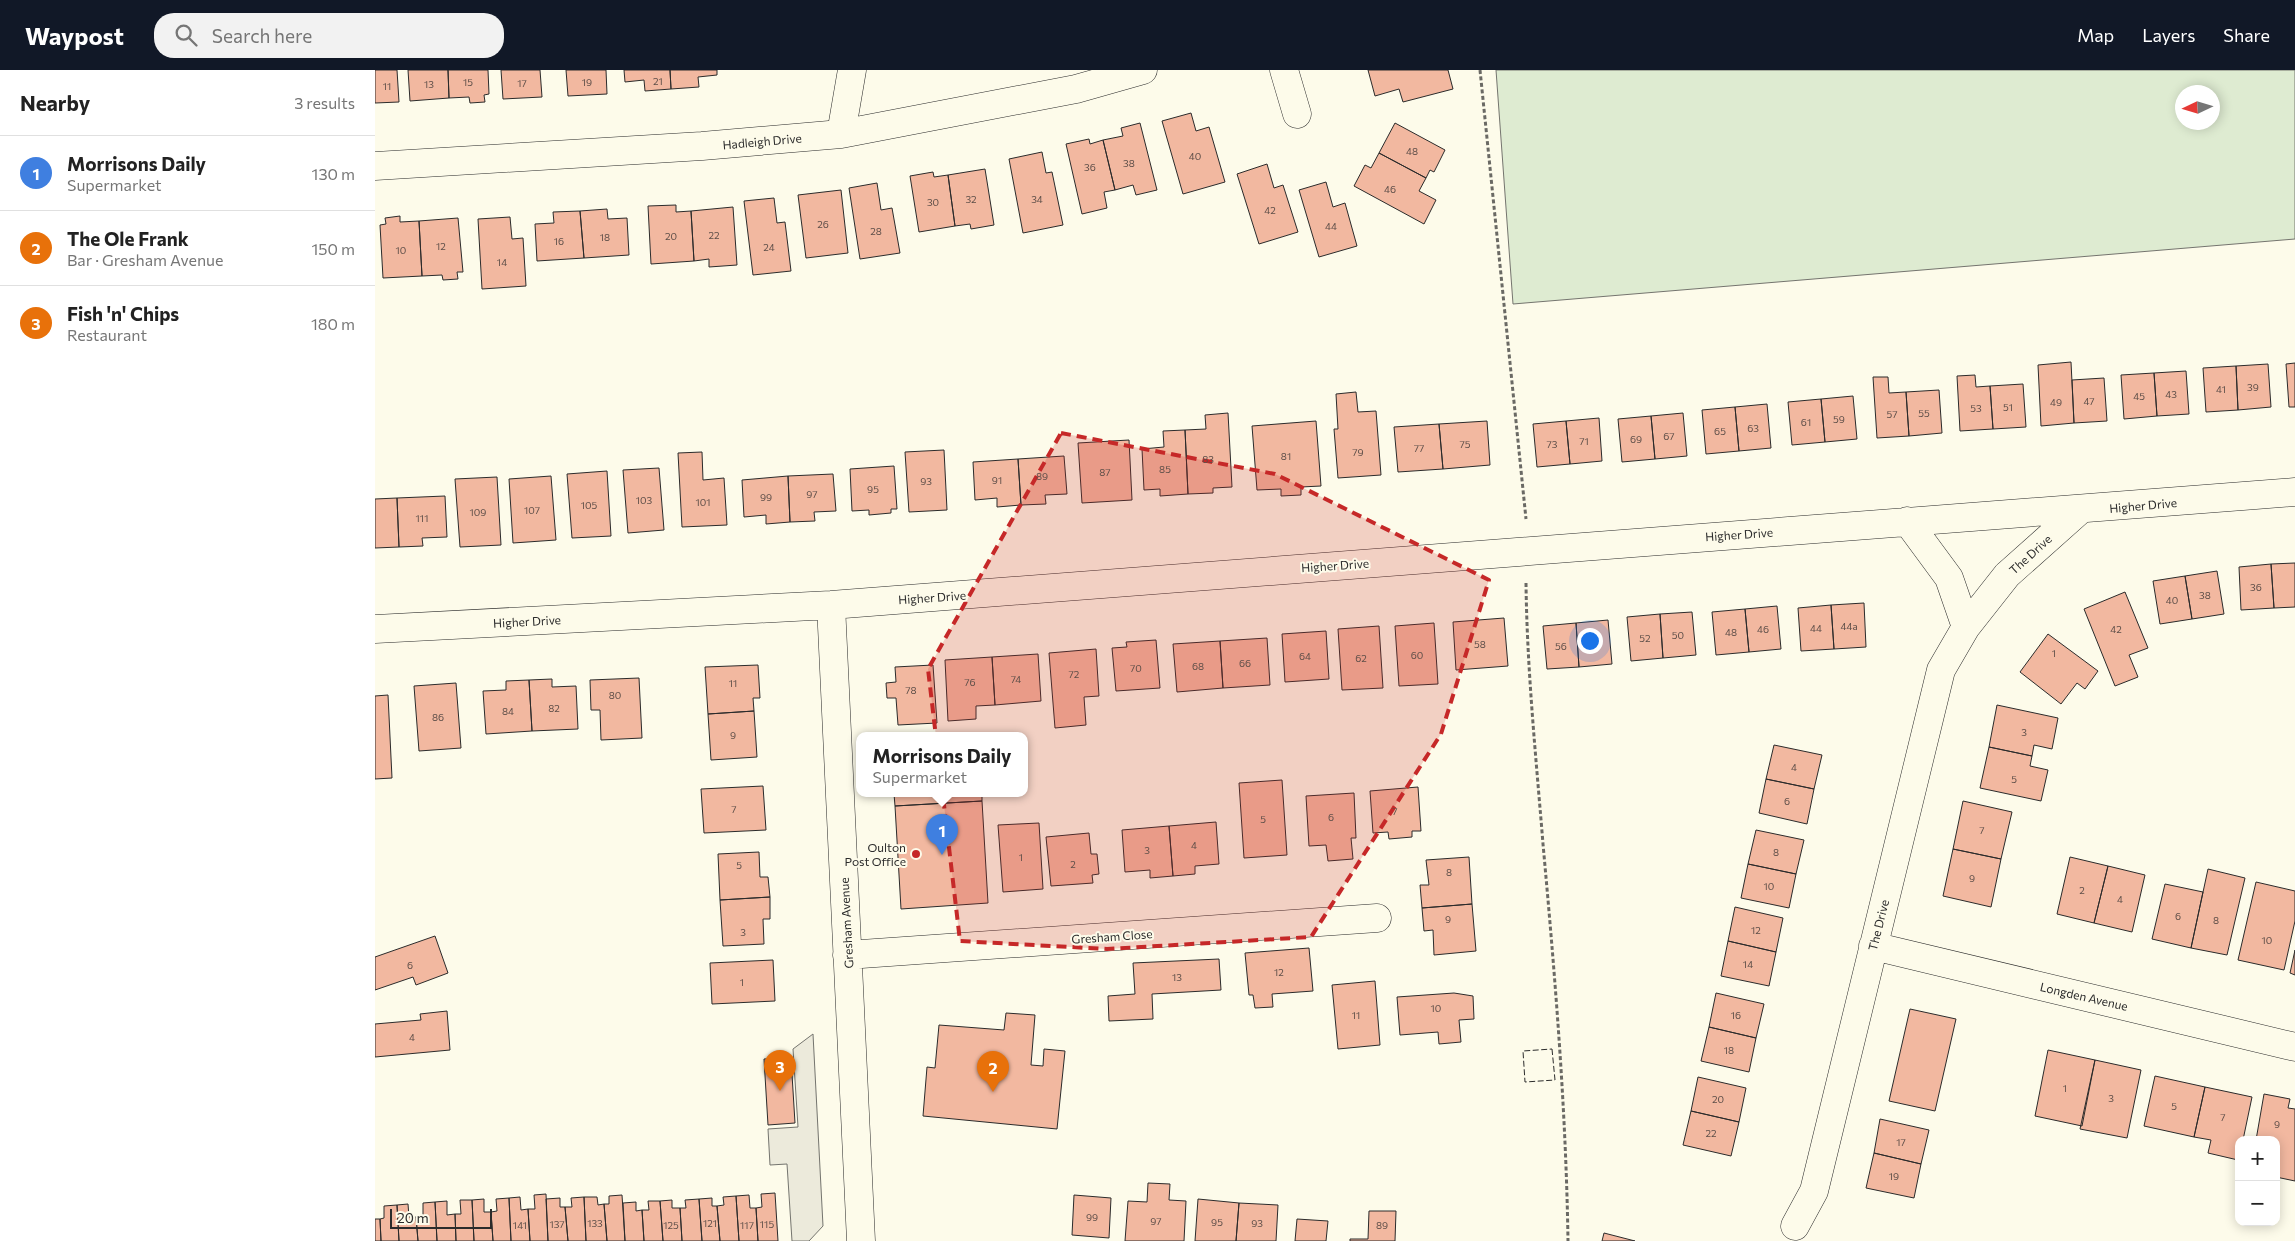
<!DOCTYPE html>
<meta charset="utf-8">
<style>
:root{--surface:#fff;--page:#f2f2f2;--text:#222;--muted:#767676;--line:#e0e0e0;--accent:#111827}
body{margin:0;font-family:Commissioner,sans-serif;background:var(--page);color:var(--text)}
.controls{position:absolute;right:15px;bottom:15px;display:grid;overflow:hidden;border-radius:10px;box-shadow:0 2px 12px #0003}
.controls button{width:45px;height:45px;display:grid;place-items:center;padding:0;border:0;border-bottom:1px solid var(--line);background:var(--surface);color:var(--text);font:25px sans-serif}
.compass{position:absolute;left:1800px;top:15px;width:45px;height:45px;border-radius:50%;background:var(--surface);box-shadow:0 2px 12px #0003;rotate:266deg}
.scale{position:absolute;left:15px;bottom:12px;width:102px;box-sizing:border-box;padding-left:5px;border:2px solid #2b2b2b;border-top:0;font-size:14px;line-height:18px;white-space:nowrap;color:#2b2b2b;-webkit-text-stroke:4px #fdfbea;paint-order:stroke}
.you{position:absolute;left:1214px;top:570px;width:18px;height:18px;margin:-12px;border:4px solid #fff;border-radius:50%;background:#1a73e8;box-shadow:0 0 0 8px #1a73e833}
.badge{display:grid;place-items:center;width:32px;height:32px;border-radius:50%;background:var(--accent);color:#fff;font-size:16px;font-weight:700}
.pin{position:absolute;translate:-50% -41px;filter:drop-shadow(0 1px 2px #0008)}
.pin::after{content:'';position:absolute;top:26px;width:18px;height:15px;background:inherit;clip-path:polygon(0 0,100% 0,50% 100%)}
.popup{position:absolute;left:481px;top:662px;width:172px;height:65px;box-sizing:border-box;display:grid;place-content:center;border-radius:10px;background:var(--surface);filter:drop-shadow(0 1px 4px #0005);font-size:16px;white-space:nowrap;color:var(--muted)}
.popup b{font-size:19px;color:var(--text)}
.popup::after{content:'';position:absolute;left:50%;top:100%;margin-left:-10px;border:10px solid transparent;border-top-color:var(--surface)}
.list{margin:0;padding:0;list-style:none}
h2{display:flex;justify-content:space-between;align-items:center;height:65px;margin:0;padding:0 20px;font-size:21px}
h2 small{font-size:16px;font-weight:400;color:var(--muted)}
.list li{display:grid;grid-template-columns:32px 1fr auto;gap:15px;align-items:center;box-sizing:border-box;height:75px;padding:0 20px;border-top:1px solid var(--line)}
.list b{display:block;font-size:19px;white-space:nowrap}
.list p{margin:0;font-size:16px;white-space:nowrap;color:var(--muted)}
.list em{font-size:16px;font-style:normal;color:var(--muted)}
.icon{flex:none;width:28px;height:28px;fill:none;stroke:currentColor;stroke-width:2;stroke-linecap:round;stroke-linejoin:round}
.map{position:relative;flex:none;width:1920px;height:1171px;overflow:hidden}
header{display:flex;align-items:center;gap:30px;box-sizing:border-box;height:70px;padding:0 25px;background:var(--accent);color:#fff}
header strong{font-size:24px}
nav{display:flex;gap:28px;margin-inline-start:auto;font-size:18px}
.search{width:350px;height:45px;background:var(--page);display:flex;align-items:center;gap:12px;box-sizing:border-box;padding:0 18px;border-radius:20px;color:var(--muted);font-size:19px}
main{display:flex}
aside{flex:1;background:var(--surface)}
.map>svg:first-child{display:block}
</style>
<header>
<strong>Waypost</strong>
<div class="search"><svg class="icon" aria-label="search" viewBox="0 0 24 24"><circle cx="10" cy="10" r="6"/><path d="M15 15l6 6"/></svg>Search here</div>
<nav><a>Map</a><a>Layers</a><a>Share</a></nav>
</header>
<main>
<aside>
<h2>Nearby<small>3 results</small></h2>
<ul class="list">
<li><span class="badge" style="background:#3f7fe0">1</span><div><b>Morrisons Daily</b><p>Supermarket</p></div><em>130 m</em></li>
<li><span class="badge" style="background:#e8710a">2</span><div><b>The Ole Frank</b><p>Bar · Gresham Avenue</p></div><em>150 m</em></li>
<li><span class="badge" style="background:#e8710a">3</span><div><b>Fish 'n' Chips</b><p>Restaurant</p></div><em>180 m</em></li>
</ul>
</aside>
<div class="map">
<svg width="1920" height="1171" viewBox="0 0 1920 1171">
<rect width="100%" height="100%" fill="#fdfbea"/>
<!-- green -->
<path fill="#deebd1" stroke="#74746e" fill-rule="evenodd" d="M1121 0H1920V169L1138 234ZM1808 22H1838V52H1808Z"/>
<!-- parking -->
<path fill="#eceadb" stroke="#74746e" d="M438 964 448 1156 434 1171H417L412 1094 395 1095 393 1059 423 1057 418 979Z"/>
<!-- building -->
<path fill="#f2b8a0" stroke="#2b2b2b" d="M0 0H22L24 32 0 33Z
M33 0H73L74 28 35 31Z
M73 0H113L114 24 109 25 110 32 95 33 94 27 74 28Z
M126 0H165L167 27 128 29Z
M191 0H231L232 24 193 26Z
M249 0H295L296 19 270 21 269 10 250 12Z
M295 0H342V5L323 7 324 17 296 19Z
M993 0H1073L1078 19 1028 32 1024 19 1000 26Z
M816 43 821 61 834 57 850 112 808 124 787 51Z
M765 53 782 120 761 125 758 115 740 120 728 70 748 66 746 58Z
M1020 53 1070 80 1059 102 1055 100 1051 108 1004 83Z
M714 69 715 74 728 70 740 120 729 122 732 138 707 144 691 74Z
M667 82 671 103 677 102 688 155 648 163 634 89Z
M1004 83 1051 108 1044 121 1061 130 1049 154 979 116 990 95 996 98Z
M892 94 899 118 908 115 923 162 884 174 862 104Z
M610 99 619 155 596 159 595 154 580 156 573 105Z
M558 102 559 107 573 105 580 156 544 162 535 106Z
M951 112 958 137 970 133 982 176 944 187 924 120Z
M502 113 506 140 517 138 525 183 485 189 474 118Z
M466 120 473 183 431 188 423 125Z
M399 128 402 153 410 152 416 201 378 205 369 131Z
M301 135V142L316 141 319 191 276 194 273 136Z
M358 137 362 195 334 197V189L319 191 316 141Z
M232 139 233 149 252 148 254 185 209 188 205 141Z
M205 141 209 188 162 191 160 154 179 153 178 142Z
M25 146V152L44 151 47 206 8 208 5 155 11 154 10 148Z
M135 147 137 169 148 168 151 216 107 219 103 149Z
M83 148 88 202H82L83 209 68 210 67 205 47 206 44 151Z
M1696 292 1699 353 1666 356 1663 295Z
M1920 293V337H1914L1911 294Z
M1893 294 1896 337 1863 340 1861 296Z
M1861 296 1863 340 1831 342 1828 298Z
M1811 301 1814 344 1782 346 1779 303Z
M1779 303 1782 346 1749 349 1746 305Z
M1600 305 1601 317 1615 316 1618 359 1585 361 1582 306Z
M1498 307H1513L1514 323 1531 322 1534 366 1502 368Z
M1729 308 1732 351 1699 353 1697 310Z
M1648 314 1651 357 1618 359 1615 316Z
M1564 320 1567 363 1534 366 1531 322Z
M981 322 983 342 1001 341 1006 405 963 408 959 359H963L961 324Z
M1478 326 1482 369 1450 372 1446 329Z
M1446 329 1450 372 1417 375 1413 332Z
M1392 334 1396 378 1364 381 1360 337Z
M1360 337 1364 381 1331 384 1327 340Z
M853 343 857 417 838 418V423L813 424 810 360 831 359 830 345Z
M1308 343 1312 386 1280 389 1276 346Z
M1276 346 1280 389 1247 392 1243 349Z
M1224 348 1227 391 1195 394 1191 351Z
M941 351 946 416 926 417V425L906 426V419L882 420 877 356Z
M1112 351 1115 395 1068 399 1064 354Z
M1191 351 1195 394 1162 397 1158 354Z
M1064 354 1068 399 1023 402 1019 357Z
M810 360 813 424 785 426V419L769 420 767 379 789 377 788 361Z
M754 370 757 430 707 433 703 373Z
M569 380 572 440 534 442 530 382Z
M327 382 328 410 349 408 352 455 307 457 303 383Z
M689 386 692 424 670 425 671 434 646 435 643 389Z
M643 389 646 435 622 437V428L600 430 598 392Z
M519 396 522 439H516V443L494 445V440L477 441 475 399Z
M284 398 289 460 253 463 248 400Z
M232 401 236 466 197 468 192 404Z
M458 404 461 441 439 442 440 451 415 452 413 406Z
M176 406 181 470 138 473 134 409Z
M413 406 415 452 391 454V445L369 447 367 410Z
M122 407 126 475 85 477 80 409Z
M70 426 72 467 47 468 48 476 24 477 22 428Z
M22 428 24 477 0 478V429Z
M1920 493V537L1899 538 1896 494Z
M1896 494 1899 538 1866 540 1864 497Z
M1842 501 1849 544 1817 549 1810 506Z
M1810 506 1817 549 1785 554 1778 511Z
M1750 522 1773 578 1754 585 1763 607 1740 616 1709 539Z
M1489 533 1491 577 1459 579 1456 535Z
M1456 535 1459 579 1426 581 1423 538Z
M1402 536 1406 579 1374 582 1370 539Z
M1370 539 1374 582 1341 585 1337 542Z
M1317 542 1321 585 1288 588 1285 544Z
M1285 544 1288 588 1256 591 1252 547Z
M1129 548 1133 596 1081 600 1078 552Z
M1233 550 1237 594 1204 597 1201 553Z
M1059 553 1063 614 1024 616 1020 556Z
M1201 553 1204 597 1172 599 1168 556Z
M1004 556 1008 618 967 620 963 559Z
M951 561 954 609 910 612 907 564Z
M1673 564 1723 601 1710 619 1702 613 1686 634 1645 602Z
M892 568 895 615 848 618 845 571Z
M781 570 785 618 741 621 737 578 752 577 751 572Z
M845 571 848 618 802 622 798 574Z
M721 579 724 626 709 627 711 655 680 658 674 583Z
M663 584 666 631 620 635 617 587Z
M617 587 620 635 601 636V649L573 651 570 590Z
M383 595 385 628H378L379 641 333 644 330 597Z
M558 595 562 653 523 655 521 628H512L511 613 521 612 520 597Z
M264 608 267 668 226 670 225 640H216L215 610Z
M177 609V617L201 616 203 659 157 661 154 610Z
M154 610 157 661 111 664 108 621 131 620V611Z
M81 613 86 678 44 681 39 616Z
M13 625 17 708 0 709V626Z
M1622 635 1683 648 1677 679 1659 675 1657 686 1614 677Z
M379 641 382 687 336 690 333 644Z
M1399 675 1447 685 1439 719 1391 709Z
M1614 677 1657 686 1655 696 1673 700 1666 731 1605 718Z
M1391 709 1439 719 1432 754 1384 743Z
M907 710 912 785 869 788 864 713Z
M388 716 391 760 329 763 326 719Z
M1043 717 1046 761H1037V767L1014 769 1013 762 998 763 995 721Z
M979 723 981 768H976L978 789 953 791 951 775 934 776 931 726Z
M519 724H607V731L520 736Z
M607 731 613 833 526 839 520 736Z
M1588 731 1637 742 1626 789 1578 779Z
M841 752 844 794 820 796V804L798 806 794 756Z
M664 753 668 819 628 822 623 755Z
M794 756 798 806 775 808V800L750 802 747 760Z
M1381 760 1429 770 1421 804 1373 794Z
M714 763 716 784H722L724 804 717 805 718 813 676 816 671 767Z
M1578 779 1626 789 1616 837 1568 826Z
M384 782 385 807H393L395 827 345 830 343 784Z
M1094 787 1097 834 1047 838 1045 815H1054L1051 790Z
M1695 787 1733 796 1719 853 1682 844Z
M1373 794 1421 804 1414 838 1366 828Z
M1733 796 1770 805 1757 862 1719 853Z
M1833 799 1870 808 1852 885 1816 878Z
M1881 812 1920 821V851L1909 900 1863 890Z
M1790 814 1828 822 1816 878 1777 869Z
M395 827V849H388L389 874 348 876 345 830Z
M1097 834 1101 881 1059 885 1058 860 1049 861 1047 838Z
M1360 837 1408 848 1401 882 1353 871Z
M60 866 73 903 41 915 38 907 0 920V887Z
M1353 871 1401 882 1394 916 1346 906Z
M934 878 938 921 897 924 898 937 880 938 878 925H874L870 883Z
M1920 880V905L1915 903Z
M844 889 846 920 777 924 778 949 734 951 733 926 760 924 758 893Z
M398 890 400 931 337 934 335 893Z
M1000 911 1005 975 963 979 957 915Z
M1079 923 1098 926 1099 949 1084 950 1086 972 1064 974 1063 962 1025 965 1022 927Z
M1341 923 1389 934 1381 968 1334 957Z
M1535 939 1581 949 1560 1041 1514 1031Z
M72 941 75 980 0 987V954L46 950 45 944Z
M631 943 660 945 656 995 668 996 669 979 690 981 682 1059 548 1046 552 997 560 998 564 955 629 960Z
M1334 957 1381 968 1374 1002 1326 991Z
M1673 980 1720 990 1707 1056 1660 1046Z
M416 988 420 1053 393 1055 389 989Z
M1720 990 1766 1000 1752 1068 1705 1059Z
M1780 1006 1830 1017 1819 1067 1769 1056Z
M1323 1007 1371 1018 1364 1052 1316 1041Z
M1830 1017 1877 1027 1868 1070H1864L1863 1090 1833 1083 1836 1070 1819 1067Z
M1889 1024 1915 1029 1913 1038 1920 1039V1111L1901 1107V1070H1881Z
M1316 1041 1364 1052 1356 1086 1308 1075Z
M1505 1049 1554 1060 1546 1094 1499 1083Z
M1499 1083 1546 1094 1539 1128 1491 1118Z
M773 1113 795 1114 794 1130 811 1131 809 1171H750L753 1131 772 1132Z
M400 1123 403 1171H383L381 1138 387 1137 386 1124Z
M171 1124 173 1171H155L153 1139H160L159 1125Z
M247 1125 250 1171H232L229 1134H234V1126Z
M374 1125 375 1138H381L383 1171H364L361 1126Z
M699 1125 736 1128 734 1168 697 1165Z
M361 1126 364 1171H345L342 1136 349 1135 348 1127Z
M145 1127 146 1140 153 1139 155 1171H136L134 1128Z
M209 1127 211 1171H193L190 1137H197L196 1128Z
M209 1127H222L223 1135 229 1134 232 1171H211Z
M134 1128 136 1171H118L116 1142 122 1141 121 1129Z
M185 1128V1137H190L193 1171H173L171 1129Z
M337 1128V1136H342L345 1171H327L324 1129Z
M109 1129V1142H116L118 1171H99L97 1130Z
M324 1129 327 1171H307L305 1138H311L310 1130Z
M823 1129 864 1133 861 1171H820Z
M85 1130H97L99 1171H81L80 1144H86Z
M297 1130V1138H305L307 1171H288L285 1131Z
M72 1131V1145L80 1144 81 1171H62L60 1132Z
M273 1131H285L288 1171H269L267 1140H274Z
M60 1132 62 1171H43L41 1147 48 1146V1133Z
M261 1132V1141L267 1140 269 1171H250L248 1133Z
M864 1133 903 1135 901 1171H861Z
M33 1134 34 1147H41L43 1171H24L22 1135Z
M22 1135 24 1171H6L5 1149 9 1148V1136Z
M994 1141H1021L1020 1171H975V1169H993Z
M0 1149H5L6 1171H0Z
M922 1149 953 1151 951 1171H920Z
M1229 1163 1260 1171H1227Z"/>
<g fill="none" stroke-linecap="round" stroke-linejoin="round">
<defs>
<path id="street" d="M909 0 922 44
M466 64 477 0
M0 96 327 76 466 64 701 19 768 0
M1532 451 1574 508 1591 557
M456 535 486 1171
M0 559 456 535 1920 422
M1498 876 1920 977
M472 885 1002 848
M1420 1156 1439 1121 1566 600 1591 557 1632 505 1705 440"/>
</defs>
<!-- street casing -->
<use href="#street" stroke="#2b2b2b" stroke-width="29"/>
<!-- path -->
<path stroke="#6a6964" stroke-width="3" stroke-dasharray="4 2.5" stroke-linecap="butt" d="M1105 0 1151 449
M1151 513C1152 600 1161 687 1168 774 1180 906 1191 1038 1193 1171"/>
<!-- street -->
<use href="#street" stroke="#fdfbea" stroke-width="28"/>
<!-- fence -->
<path stroke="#2b2b2b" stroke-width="1" stroke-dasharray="6 2.5" stroke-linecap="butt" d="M1177 979 1180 1010 1150 1012 1148 981Z"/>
</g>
<!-- marked area -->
<path fill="#c62828" fill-opacity="0.2" stroke="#c62828" stroke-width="4" stroke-dasharray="10 6" stroke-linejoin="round" d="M686 363 900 404 1114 510 1066 664 936 867 732 879 585 871 553 599Z"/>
<!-- markers -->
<circle fill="#c62828" stroke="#fdfbea" stroke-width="2" cx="541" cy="784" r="5"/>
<g text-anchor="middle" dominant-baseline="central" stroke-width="4" stroke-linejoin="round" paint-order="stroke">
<!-- number labels -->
<g font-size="10" fill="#5d4e48">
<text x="283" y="11">21</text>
<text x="93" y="12">15</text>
<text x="212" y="12">19</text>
<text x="147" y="13">17</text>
<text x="54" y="14">13</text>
<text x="12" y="16">11</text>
<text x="1037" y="81">48</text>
<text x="820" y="86">40</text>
<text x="754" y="93">38</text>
<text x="715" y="97">36</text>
<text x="1015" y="119">46</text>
<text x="596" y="129">32</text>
<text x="662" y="129">34</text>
<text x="558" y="132">30</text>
<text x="895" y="140">42</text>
<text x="448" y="154">26</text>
<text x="956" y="156">44</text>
<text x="501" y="161">28</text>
<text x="339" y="165">22</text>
<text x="296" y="166">20</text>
<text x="230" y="167">18</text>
<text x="184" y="171">16</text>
<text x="66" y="176">12</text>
<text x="394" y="177">24</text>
<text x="26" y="180">10</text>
<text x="127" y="192">14</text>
<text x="1878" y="317">39</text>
<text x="1846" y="319">41</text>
<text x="1796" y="324">43</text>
<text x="1764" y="326">45</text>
<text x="1714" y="331">47</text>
<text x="1681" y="332">49</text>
<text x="1633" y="337">51</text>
<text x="1601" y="338">53</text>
<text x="1549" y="343">55</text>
<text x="1517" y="344">57</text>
<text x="1464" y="349">59</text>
<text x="1431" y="352">61</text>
<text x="1378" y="358">63</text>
<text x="1345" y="361">65</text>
<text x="1294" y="366">67</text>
<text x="1261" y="369">69</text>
<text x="1209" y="371">71</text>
<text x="1090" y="374">75</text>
<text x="1177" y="374">73</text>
<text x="1044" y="378">77</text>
<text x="983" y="382">79</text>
<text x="911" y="386">81</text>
<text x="833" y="389">83</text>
<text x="790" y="399">85</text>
<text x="730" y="402">87</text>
<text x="667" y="406">89</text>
<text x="622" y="410">91</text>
<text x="551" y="411">93</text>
<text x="498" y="419">95</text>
<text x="437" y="424">97</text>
<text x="391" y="427">99</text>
<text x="269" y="430">103</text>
<text x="328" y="432">101</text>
<text x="214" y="435">105</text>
<text x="157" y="440">107</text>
<text x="103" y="442">109</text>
<text x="47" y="448">111</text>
<text x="1881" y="517">36</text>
<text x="1830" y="525">38</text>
<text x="1797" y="530">40</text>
<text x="1474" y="556">44a</text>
<text x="1441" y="558">44</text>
<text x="1388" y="559">46</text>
<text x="1741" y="559">42</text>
<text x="1356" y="562">48</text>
<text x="1303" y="565">50</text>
<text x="1270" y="568">52</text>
<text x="1105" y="574">58</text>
<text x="1186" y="576">56</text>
<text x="1679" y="583">1</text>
<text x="1042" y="585">60</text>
<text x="930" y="586">64</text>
<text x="986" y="588">62</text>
<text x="870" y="593">66</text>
<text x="823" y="596">68</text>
<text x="761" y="598">70</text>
<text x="699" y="604">72</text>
<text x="641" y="609">74</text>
<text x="595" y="612">76</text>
<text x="358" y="613">11</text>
<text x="536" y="620">78</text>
<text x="240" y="625">80</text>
<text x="179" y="638">82</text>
<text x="133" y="641">84</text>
<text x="63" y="647">86</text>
<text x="1649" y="662">3</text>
<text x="358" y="665">9</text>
<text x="1419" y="697">4</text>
<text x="1639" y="709">5</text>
<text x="1412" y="731">6</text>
<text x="359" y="739">7</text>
<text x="1020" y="741">7</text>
<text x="956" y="747">6</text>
<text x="888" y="749">5</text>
<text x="1607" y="760">7</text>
<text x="819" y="775">4</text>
<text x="772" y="780">3</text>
<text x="1401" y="782">8</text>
<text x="646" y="787">1</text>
<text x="698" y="794">2</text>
<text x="364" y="795">5</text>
<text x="1074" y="802">8</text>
<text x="1597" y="808">9</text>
<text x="1394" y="816">10</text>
<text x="1707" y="820">2</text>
<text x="1745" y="829">4</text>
<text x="1803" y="846">6</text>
<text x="1073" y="849">9</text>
<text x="1841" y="850">8</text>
<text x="1381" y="860">12</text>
<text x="368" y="862">3</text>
<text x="1892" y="870">10</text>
<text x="1373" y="894">14</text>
<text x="35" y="895">6</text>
<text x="904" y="902">12</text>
<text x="802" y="907">13</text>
<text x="367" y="912">1</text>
<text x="1061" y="938">10</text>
<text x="981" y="945">11</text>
<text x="1361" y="945">16</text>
<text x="37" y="967">4</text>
<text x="1354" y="980">18</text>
<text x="1690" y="1018">1</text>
<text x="1736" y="1028">3</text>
<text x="1343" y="1029">20</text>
<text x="1799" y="1036">5</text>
<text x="1848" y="1047">7</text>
<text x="1902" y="1054">9</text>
<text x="1336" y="1063">22</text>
<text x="1526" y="1072">17</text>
<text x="1519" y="1106">19</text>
<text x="717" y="1147">99</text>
<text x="781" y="1151">97</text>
<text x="842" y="1152">95</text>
<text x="220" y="1153">133</text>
<text x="335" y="1153">121</text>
<text x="882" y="1153">93</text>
<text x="182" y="1154">137</text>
<text x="392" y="1154">115</text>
<text x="145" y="1155">141</text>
<text x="296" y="1155">125</text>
<text x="372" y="1155">117</text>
<text x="1007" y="1155">89</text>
</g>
<!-- street labels -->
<g font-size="12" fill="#2b2b2b" stroke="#fdfbea">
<text transform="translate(387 71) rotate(-5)">Hadleigh Drive</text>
<text transform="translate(1768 435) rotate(-5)">Higher Drive</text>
<text transform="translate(1364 464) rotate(-4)">Higher Drive</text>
<text transform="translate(1655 484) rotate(-42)">The Drive</text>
<text transform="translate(960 495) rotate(-4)">Higher Drive</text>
<text transform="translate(557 527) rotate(-4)">Higher Drive</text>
<text transform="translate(152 551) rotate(-3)">Higher Drive</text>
<text transform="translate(471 853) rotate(-93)">Gresham Avenue</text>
<text transform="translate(1503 855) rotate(-76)">The Drive</text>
<text transform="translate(737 866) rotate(-4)">Gresham Close</text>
<text transform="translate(1709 926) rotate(13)">Longden Avenue</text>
</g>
<!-- poi labels -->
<g font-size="12" fill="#2b2b2b" stroke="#fdfbea" text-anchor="end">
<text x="531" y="777">Oulton<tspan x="531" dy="14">Post Office</tspan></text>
</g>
</g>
</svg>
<div class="controls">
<button>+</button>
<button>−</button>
</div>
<svg class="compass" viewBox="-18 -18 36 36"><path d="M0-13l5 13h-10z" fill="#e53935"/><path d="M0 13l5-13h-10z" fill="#767676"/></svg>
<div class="scale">20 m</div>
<div class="you"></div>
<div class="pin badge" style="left:567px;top:785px;background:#3f7fe0">1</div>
<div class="popup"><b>Morrisons Daily</b>Supermarket</div>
<div class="pin badge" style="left:618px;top:1022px;background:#e8710a">2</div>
<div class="pin badge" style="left:405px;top:1021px;background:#e8710a">3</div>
</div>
</main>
